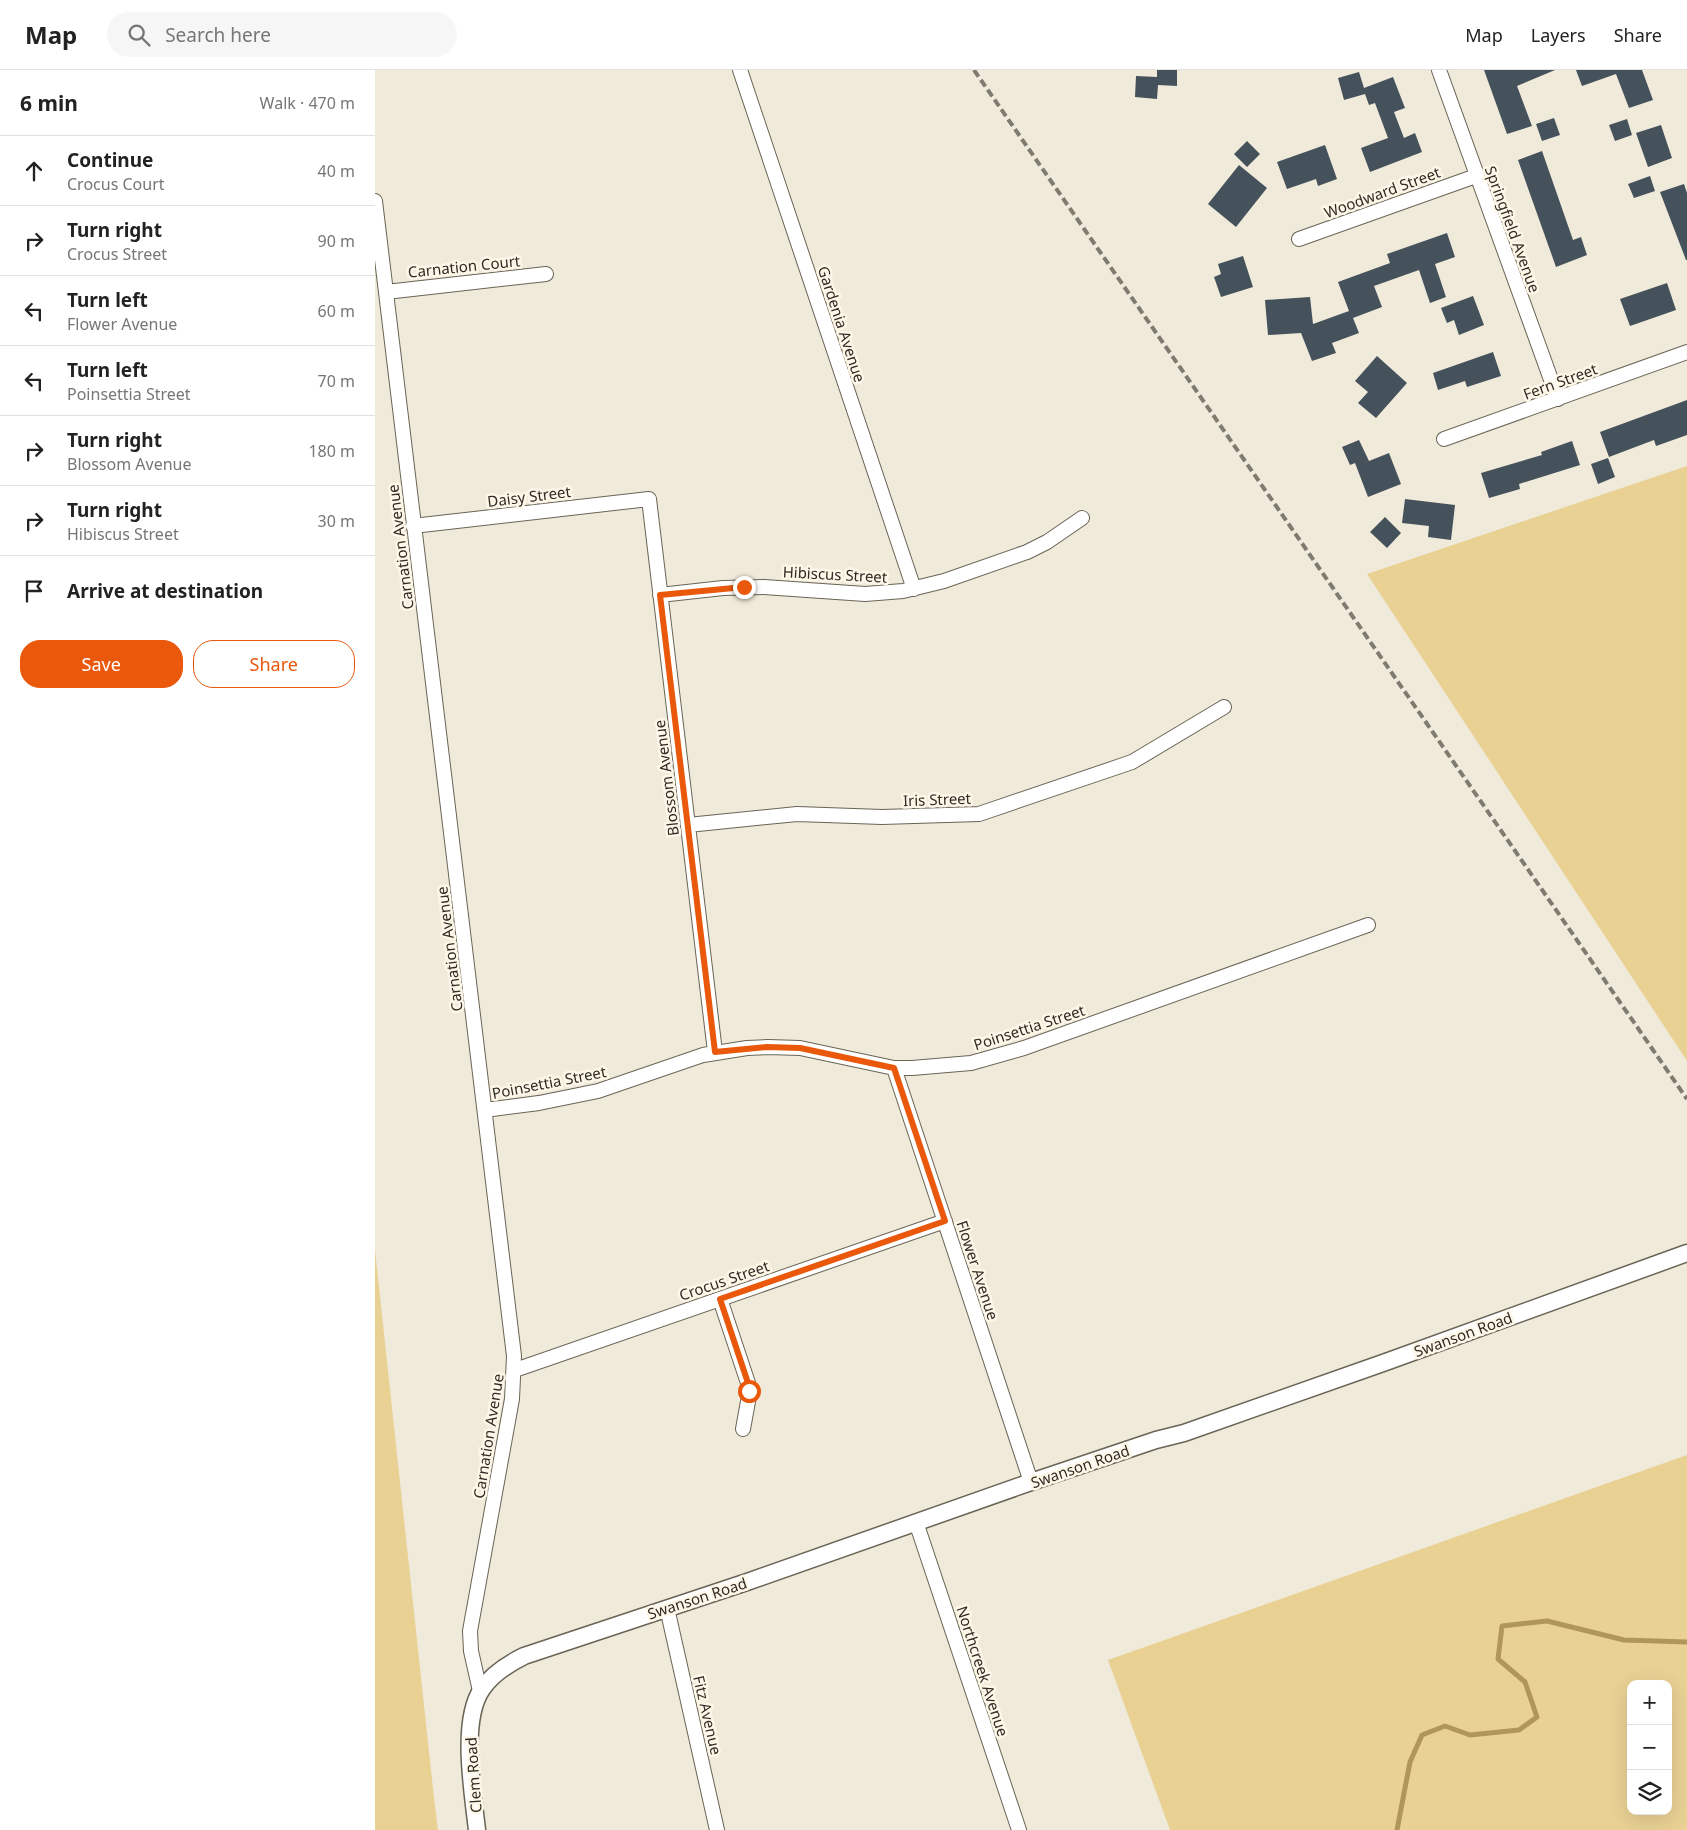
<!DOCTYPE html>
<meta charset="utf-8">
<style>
:root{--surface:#fff;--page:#f6f6f6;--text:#222;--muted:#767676;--line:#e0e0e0;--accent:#ea580c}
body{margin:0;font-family:"Noto Sans",sans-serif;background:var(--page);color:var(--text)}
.controls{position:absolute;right:15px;bottom:15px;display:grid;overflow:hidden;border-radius:10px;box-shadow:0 5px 20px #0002}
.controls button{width:45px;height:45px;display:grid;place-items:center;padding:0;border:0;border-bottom:1px solid var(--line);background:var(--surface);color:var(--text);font:25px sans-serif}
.stop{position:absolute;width:15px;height:15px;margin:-11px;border:4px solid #ea580c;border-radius:50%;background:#fff}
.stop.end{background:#ea580c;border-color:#fff;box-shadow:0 1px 5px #0008}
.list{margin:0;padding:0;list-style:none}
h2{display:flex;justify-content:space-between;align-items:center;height:65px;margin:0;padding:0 20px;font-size:21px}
h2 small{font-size:16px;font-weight:400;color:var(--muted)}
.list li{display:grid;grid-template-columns:32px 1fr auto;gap:15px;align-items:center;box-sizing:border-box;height:70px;padding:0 20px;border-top:1px solid var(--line)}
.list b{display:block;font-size:19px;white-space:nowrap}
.list p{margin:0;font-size:16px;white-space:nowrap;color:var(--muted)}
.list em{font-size:16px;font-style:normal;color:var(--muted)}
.actions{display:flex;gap:10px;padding:15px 20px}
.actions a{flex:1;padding:11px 0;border:1px solid var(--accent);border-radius:20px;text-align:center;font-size:18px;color:var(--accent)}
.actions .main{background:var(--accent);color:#fff}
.icon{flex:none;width:28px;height:28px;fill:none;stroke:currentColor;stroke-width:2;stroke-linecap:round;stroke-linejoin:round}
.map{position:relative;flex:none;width:1312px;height:1760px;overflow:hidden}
header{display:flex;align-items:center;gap:30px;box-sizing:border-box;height:70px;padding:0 25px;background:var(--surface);border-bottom:1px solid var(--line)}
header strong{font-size:24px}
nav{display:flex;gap:28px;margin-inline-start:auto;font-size:18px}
.search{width:350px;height:45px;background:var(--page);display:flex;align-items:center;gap:12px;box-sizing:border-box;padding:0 18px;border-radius:28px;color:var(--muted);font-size:19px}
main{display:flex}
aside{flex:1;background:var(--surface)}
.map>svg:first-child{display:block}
</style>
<header>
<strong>Map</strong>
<div class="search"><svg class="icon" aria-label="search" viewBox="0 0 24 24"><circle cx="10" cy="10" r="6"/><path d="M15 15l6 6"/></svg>Search here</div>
<nav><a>Map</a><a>Layers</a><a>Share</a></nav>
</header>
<main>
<aside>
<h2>6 min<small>Walk · 470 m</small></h2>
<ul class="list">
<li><svg class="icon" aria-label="ahead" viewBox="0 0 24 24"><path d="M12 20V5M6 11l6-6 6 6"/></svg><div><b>Continue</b><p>Crocus Court</p></div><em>40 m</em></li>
<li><svg class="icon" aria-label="right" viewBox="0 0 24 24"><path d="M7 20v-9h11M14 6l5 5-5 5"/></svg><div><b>Turn right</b><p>Crocus Street</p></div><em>90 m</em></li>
<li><svg class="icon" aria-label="left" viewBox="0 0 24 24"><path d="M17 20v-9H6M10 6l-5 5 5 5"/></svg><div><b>Turn left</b><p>Flower Avenue</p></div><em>60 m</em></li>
<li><svg class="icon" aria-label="left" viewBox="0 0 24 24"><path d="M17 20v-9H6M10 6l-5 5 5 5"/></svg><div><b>Turn left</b><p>Poinsettia Street</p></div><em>70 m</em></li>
<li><svg class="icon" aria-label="right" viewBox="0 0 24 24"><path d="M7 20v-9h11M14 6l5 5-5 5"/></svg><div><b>Turn right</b><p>Blossom Avenue</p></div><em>180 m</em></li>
<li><svg class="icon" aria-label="right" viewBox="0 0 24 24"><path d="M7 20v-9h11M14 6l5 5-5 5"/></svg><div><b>Turn right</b><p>Hibiscus Street</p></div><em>30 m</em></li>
<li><svg class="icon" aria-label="arrive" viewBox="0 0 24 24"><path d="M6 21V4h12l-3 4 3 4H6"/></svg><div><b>Arrive at destination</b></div></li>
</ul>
<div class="actions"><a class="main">Save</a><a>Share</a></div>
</aside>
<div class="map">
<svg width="1312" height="1760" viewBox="0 0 1312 1760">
<rect width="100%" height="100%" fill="#f0eada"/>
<!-- green -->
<path fill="#e9d194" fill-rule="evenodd" d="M1312 396V991L992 504Z
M0 1180 59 1728 63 1760H0Z
M1312 1385V1760H795L733 1590ZM1256 1614H1293V1741H1256Z"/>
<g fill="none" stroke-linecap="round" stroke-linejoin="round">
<!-- stream -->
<path stroke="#b09759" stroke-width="5" d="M1022 1760 1035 1692 1047 1665 1070 1656 1095 1665 1144 1660 1162 1647 1150 1612 1123 1589 1127 1556 1172 1551 1249 1570 1312 1572"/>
</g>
<!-- building -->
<path fill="#45515b" d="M782 0H802V16L783 15 782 29 760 27 761 6 782 7Z
M1109 0H1180L1142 16 1157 56 1132 64Z
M1201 0H1267L1278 30 1254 38 1241 4 1207 16Z
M984 2 989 18 1018 7 1030 38 1019 42 1029 68 1040 63 1047 82 995 102 986 78 1013 68 1000 33 994 35 990 24 969 30 963 8Z
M1179 48 1185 65 1167 71 1161 54Z
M1252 49 1257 65 1240 71 1234 55Z
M1286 55 1297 88 1273 97 1261 63Z
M872 71 885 84 872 97 859 84Z
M950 75 962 109 943 116 941 109 912 119 902 92Z
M1167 81 1198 170 1206 167 1212 185 1181 197 1143 90Z
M864 95 892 118 861 157 833 134Z
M1275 106 1280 121 1259 128 1253 114Z
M1309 114 1312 123V190H1311L1285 122Z
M1072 163 1080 187 1060 194 1071 227 1055 233 1044 200 999 216 1007 237 978 248 984 263 957 273 961 283 937 291 926 263 893 265 890 230 935 227 938 254 974 241 963 212 1015 193 1012 184Z
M868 186 878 217 846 227 839 207 846 204 843 194Z
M1292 213 1301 240 1255 256 1245 229Z
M1098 226 1109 255 1084 265 1079 250 1072 253 1066 238Z
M1118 282 1126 306 1092 317 1090 311 1063 320 1058 303Z
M1002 286 1032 313 1001 348 983 333 993 322 980 311Z
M1312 330V365L1281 376 1279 370 1234 387 1225 362Z
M984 370 994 391 1014 383 1026 414 993 427 980 393 975 395 967 377Z
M1197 371 1205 395 1144 414 1145 419 1114 428 1106 403 1167 385 1166 382Z
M1233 388 1240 407 1223 414 1216 394Z
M1030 429 1080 435 1076 470 1053 467 1054 456 1027 453Z
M1010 447 1026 463 1012 478 995 462Z"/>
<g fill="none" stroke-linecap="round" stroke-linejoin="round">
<defs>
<path id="minor" d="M365 0 539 519
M1064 0 1183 329
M0 131 139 1286 137 1329 95 1561 96 1581 105 1621
M924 169 1101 106
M11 222 171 204
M1069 369 1312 282
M38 456 274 429 340 982
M285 525 348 518 389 517 490 524 528 521 569 511 652 482 672 472 707 448
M313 755 422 744 507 747 604 744 757 692 849 637
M519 998 656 1412
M110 1040 164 1033 223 1021 328 985 372 978 393 977 425 978 519 998H537L596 993 649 978 993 855
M345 1229 373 1313 374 1326 368 1359
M140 1300 570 1151
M541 1452 644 1760
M292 1538 342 1760"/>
<path id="tertiary" d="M102 1760C98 1723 85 1651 107 1619 117 1604 133 1594 149 1586L372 1512 656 1412 781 1370 809 1363 1008 1293 1312 1183"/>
</defs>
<!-- minor casing -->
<use href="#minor" stroke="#696456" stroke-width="16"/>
<!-- tertiary casing -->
<use href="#tertiary" stroke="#696456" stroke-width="19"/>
<!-- minor -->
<use href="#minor" stroke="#fff" stroke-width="14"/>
<!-- tertiary -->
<use href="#tertiary" stroke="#fff" stroke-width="16"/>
<!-- rail -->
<path stroke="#807b71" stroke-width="4" stroke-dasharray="8 4" stroke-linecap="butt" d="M599 0 1312 1029"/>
</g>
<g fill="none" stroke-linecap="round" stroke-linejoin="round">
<!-- route -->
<path stroke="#ea580c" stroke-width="6" d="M369 517 285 525 340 982 392 977 425 978 519 998 570 1151 345 1229 373 1313 374 1321"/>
</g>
<g text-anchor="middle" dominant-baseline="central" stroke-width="5" stroke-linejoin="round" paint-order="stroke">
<!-- street labels -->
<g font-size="15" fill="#2e2b25" stroke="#fef7e7">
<text transform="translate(1007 122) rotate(-20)">Woodward Street</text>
<text transform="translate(1138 159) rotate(70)">Springfield Avenue</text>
<text transform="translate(89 196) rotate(-6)">Carnation Court</text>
<text transform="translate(467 254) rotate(72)">Gardenia Avenue</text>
<text transform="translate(1185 311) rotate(-20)">Fern Street</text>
<text transform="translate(154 426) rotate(-7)">Daisy Street</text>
<text transform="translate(25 477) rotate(-97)">Carnation Avenue</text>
<text transform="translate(460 504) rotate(3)">Hibiscus Street</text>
<text transform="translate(291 708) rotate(-97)">Blossom Avenue</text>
<text transform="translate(562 729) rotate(-2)">Iris Street</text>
<text transform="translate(74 879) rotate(-97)">Carnation Avenue</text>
<text transform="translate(654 957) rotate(-18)">Poinsettia Street</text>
<text transform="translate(174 1012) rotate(-11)">Poinsettia Street</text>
<text transform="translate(603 1200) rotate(72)">Flower Avenue</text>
<text transform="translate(349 1210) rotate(-19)">Crocus Street</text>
<text transform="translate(1088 1264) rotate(-20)">Swanson Road</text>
<text transform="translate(113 1366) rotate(-81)">Carnation Avenue</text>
<text transform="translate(705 1396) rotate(-19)">Swanson Road</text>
<text transform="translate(322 1528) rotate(-18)">Swanson Road</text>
<text transform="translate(608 1601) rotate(72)">Northcreek Avenue</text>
<text transform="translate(333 1645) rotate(77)">Fitz Avenue</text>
<text transform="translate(98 1705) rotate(-94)">Clem Road</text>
</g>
</g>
</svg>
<div class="controls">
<button>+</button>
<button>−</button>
<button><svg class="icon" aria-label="layers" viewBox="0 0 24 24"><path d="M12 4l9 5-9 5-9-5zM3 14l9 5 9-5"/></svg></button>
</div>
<div class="stop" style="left:374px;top:1321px"></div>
<div class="stop end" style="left:369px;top:517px"></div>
</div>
</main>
